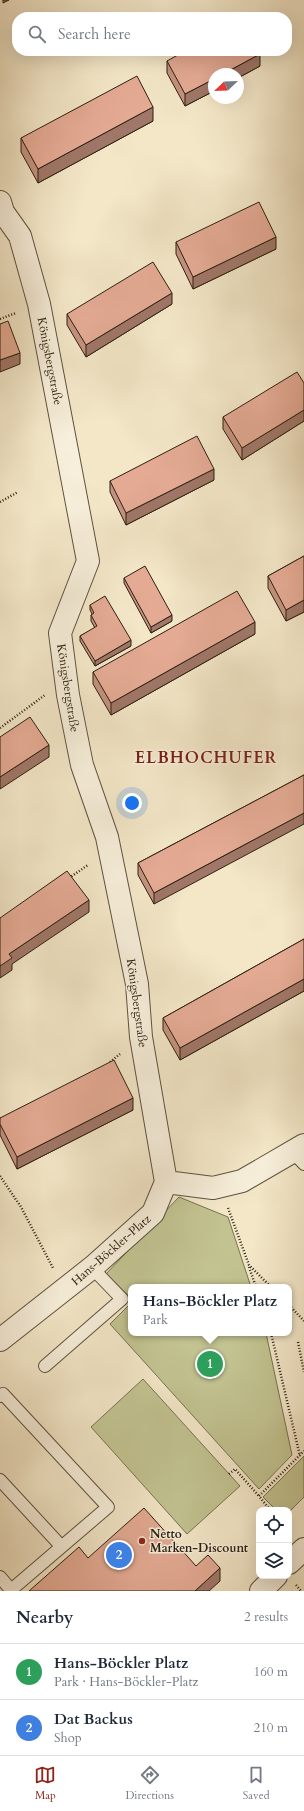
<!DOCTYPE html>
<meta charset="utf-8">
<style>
:root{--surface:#fff;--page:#f6f6f7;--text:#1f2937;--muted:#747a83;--line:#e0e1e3;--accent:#8f2418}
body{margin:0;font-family:Cardo,serif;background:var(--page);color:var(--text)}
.controls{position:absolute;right:12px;bottom:12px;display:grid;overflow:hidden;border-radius:8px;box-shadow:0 4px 16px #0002}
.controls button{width:36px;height:36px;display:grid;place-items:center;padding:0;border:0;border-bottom:1px solid var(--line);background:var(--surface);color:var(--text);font:20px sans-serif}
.compass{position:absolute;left:208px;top:68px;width:36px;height:36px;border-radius:50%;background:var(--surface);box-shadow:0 4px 16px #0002;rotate:247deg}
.you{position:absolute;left:132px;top:803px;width:14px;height:14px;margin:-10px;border:3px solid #fff;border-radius:50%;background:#1a73e8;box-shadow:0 0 0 6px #1a73e833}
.badge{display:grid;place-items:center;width:26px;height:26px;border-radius:50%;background:var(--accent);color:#fff;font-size:13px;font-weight:700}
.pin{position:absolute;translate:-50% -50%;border:2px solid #fff;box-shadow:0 1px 4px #0006}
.popup{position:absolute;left:128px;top:1284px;width:164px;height:52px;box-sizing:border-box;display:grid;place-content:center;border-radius:8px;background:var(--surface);filter:drop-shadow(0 1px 3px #0005);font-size:13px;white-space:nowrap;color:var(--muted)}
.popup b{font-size:15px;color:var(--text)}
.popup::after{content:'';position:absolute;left:50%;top:100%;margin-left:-8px;border:8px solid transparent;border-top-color:var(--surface)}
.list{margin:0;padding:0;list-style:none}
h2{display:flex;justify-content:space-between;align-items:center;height:52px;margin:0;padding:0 16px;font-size:17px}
h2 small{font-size:13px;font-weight:400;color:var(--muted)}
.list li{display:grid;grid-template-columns:26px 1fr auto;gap:12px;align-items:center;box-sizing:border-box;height:56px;padding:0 16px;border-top:1px solid var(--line)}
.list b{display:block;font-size:15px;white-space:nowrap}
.list p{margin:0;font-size:13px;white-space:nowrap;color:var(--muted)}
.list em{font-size:13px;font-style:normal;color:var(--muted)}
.icon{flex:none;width:22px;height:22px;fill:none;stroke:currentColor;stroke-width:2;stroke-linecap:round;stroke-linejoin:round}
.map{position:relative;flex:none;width:304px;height:1591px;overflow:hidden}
.search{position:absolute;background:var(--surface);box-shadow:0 4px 16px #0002;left:12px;right:12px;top:12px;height:44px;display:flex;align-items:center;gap:10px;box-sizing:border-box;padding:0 14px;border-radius:16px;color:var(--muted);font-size:15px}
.sheet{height:164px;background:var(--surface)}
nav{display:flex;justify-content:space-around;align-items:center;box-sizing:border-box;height:56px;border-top:1px solid var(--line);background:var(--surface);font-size:11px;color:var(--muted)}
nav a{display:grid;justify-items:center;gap:2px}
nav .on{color:var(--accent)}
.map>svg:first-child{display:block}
</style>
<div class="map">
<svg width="304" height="1591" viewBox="0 0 304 1591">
<rect width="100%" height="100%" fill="#f3e7c8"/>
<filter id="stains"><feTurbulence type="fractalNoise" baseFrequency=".005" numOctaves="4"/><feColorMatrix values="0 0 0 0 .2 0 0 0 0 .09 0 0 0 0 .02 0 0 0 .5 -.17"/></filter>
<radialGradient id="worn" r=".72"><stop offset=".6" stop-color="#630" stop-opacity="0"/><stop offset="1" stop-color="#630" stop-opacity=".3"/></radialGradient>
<!-- green -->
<path fill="#c2c391" stroke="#777251" d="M179 1197 228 1217 251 1287H131V1298L106 1274Z
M131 1303V1333H266L292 1455 259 1489 110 1324Z
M143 1379 240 1486 187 1534 91 1427Z
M304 1456V1497L289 1512V1510H276L263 1497Z"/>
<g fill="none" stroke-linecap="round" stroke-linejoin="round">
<defs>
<path id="service" d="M292 1151 304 1164
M45 1366 122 1299 98 1274 94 1266
M0 1396 3 1394 108 1507 11 1590 0 1577
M0 1480 61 1546"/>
<path id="minor" d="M0 202 3 212 20 236 39 304 88 561 60 633 68 695 82 765 107 837 137 984 141 1037 166 1182
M166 1182 213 1188 242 1181 304 1145
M0 1340 94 1266 153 1213 166 1182
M289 1563 304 1549
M261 1591 276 1576"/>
</defs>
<!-- service casing -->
<use href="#service" stroke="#5e523f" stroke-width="14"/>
<!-- minor casing -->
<use href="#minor" stroke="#5e523f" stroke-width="24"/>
<!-- path -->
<path stroke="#2c2011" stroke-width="2.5" stroke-dasharray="1 2" stroke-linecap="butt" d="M0 319 16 313
M0 502 18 492
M0 728 45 695
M69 878 88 865
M110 1062 120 1054
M0 1176 21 1207 53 1268
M228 1208 249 1265 271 1287
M249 1267 256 1287
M289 1305 304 1321
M271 1333 300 1456
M298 1342 304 1372
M229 1474 235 1469 259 1496
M270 1510 259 1496 304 1451
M296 1585 301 1591"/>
<!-- service -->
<use href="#service" stroke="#f7efdb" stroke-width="12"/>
<!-- minor -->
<use href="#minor" stroke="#f7efdb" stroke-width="22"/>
</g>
<!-- wall -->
<path fill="#c4927f" stroke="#2c2011" d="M167 61 260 66 238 78V74H214V91L185 106 167 73Z
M153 121 38 183 21 152V138Z
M176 242 276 249 193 289 176 254Z
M172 304 86 357 67 325V314Z
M304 383V421L242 460 223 429V417Z
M214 480 126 525 110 492V481Z
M304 556V612L286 621 268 588V576Z
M124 578 172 621 151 633 124 583Z
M90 605 131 646 95 666 80 641V636L95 628 91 621V615L92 614 90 610Z
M255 634 111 715 93 684V672Z
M304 775 154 904 138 875V863Z
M304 939V991L180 1060 163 1030V1018Z
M133 1110 17 1169 0 1135V1118Z"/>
<!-- shaded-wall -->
<path fill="#a07768" stroke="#2c2011" d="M3 0H9L3 3Z
M260 54V66L238 78V74H223Z
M214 79V91L185 106V94Z
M153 107V121L38 183V169Z
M276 237V249L193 289V277Z
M172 293V304L86 357V345Z
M20 353V364L0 372V360Z
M304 410V421L242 460V448Z
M214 469V480L126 525V513Z
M304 600V612L286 621V610Z
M172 615V621L151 633V627Z
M255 622V634L111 715V703Z
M131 640V646L95 666V661Z
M49 745V757L0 789V777Z
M304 813V824L154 904V893Z
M89 900V912L12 964V970L0 978V966L9 954Z
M304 979V991L180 1060V1048Z
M133 1098V1110L17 1169V1157Z
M220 1568V1581L209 1591H195Z"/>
<!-- building -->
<path fill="#e4aa94" stroke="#2c2011" d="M185 51H258L260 54 223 74H214V79L185 94 167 61Z
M137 76 153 107 38 169 21 138Z
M259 202 276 237 193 277 176 242Z
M153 262 172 293 86 345 67 314Z
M8 321 20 353 0 360V324Z
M297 372 304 383V410L242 448 223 417Z
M197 436 214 469 126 513 110 481Z
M304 556V600L286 610 268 576Z
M145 566 172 615 151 627 124 578Z
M237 591 255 622 111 703 93 672Z
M105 596 131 640 95 661 80 636 97 626 91 615 94 613 90 605Z
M30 717 49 745 0 777V737Z
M304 775V813L154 893 138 863Z
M67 871 89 900 9 954 12 958 0 966V918Z
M304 939V979L180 1048 163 1018Z
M114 1060 133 1098 17 1157 0 1124V1118Z
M144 1508 196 1566 208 1555 220 1568 195 1591H29L79 1547 88 1558Z"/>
<!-- markers -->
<circle fill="#8f2418" stroke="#f7efdb" stroke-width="1.5" cx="142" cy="1541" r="4"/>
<g text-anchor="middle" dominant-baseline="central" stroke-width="3" stroke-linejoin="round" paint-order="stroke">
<!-- street labels -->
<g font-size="12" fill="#2c2011" stroke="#f7efdb">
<text transform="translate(50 361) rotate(79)">Königsbergstraße</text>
<text transform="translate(68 688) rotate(81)">Königsbergstraße</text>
<text transform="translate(137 1003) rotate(82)">Königsbergstraße</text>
<text transform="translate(111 1250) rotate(-41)">Hans-Böckler-Platz</text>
</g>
<!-- poi labels -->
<g font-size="12" font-weight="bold" fill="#2c2011" stroke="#f7efdb" text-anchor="start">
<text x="150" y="1534">Netto<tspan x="150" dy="14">Marken-Discount</tspan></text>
</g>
<!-- district labels -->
<g font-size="16" font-weight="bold" letter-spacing="1" fill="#7a1f14" stroke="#f7efdb">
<text x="206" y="758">ELBHOCHUFER</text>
</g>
</g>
<rect width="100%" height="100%" filter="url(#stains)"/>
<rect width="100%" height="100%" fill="url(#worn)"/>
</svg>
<div class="controls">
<button><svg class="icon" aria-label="locate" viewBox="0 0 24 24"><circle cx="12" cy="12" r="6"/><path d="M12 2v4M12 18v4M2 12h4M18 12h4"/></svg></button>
<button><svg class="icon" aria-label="layers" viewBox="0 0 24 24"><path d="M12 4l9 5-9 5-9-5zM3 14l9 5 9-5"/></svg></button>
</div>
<svg class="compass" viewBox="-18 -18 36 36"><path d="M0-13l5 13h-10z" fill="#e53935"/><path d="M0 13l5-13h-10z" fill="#747a83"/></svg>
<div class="you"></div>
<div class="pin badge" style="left:210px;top:1364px;background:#2e9e5b">1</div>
<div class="popup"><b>Hans-Böckler Platz</b>Park</div>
<div class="pin badge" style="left:119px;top:1555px;background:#3f7fe0">2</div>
<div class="search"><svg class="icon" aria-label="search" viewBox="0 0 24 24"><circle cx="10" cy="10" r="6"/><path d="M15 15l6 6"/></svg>Search here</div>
</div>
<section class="sheet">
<h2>Nearby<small>2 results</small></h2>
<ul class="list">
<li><span class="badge" style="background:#2e9e5b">1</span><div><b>Hans-Böckler Platz</b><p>Park · Hans-Böckler-Platz</p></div><em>160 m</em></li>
<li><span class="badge" style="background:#3f7fe0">2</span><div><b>Dat Backus</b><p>Shop</p></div><em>210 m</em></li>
</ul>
</section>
<nav>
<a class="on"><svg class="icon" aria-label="map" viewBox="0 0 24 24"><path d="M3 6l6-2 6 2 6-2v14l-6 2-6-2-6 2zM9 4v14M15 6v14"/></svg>Map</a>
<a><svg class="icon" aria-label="directions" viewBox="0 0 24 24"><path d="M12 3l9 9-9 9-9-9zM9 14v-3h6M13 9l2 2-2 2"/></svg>Directions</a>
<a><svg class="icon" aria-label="saved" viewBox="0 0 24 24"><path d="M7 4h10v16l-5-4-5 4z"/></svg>Saved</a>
</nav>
